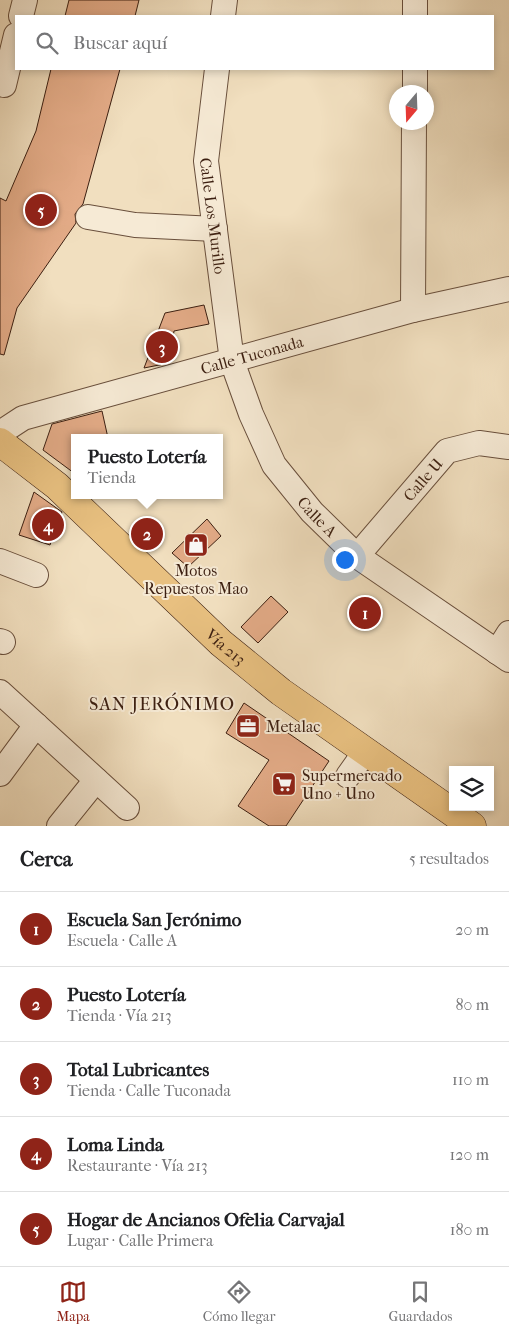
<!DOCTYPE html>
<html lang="es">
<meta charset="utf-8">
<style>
:root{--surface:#fff;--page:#f6f6f6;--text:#202124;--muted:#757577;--line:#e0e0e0;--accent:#8f2418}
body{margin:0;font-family:"IM FELL French Canon",serif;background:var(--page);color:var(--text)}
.controls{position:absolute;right:15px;bottom:15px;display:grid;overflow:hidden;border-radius:0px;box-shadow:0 2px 8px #0003}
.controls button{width:45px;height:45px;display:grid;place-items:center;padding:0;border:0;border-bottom:1px solid var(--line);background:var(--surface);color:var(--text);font:25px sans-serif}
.compass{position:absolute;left:389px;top:85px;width:45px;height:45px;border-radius:50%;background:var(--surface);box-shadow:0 2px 8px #0003;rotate:199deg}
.you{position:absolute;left:344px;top:559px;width:18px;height:18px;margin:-12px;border:4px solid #fff;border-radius:50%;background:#1a73e8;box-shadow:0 0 0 8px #1a73e833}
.badge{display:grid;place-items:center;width:32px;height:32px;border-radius:50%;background:var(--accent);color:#fff;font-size:16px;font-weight:700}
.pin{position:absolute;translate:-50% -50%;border:2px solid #fff;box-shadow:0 1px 5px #0006}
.popup{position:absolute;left:71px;top:434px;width:152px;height:65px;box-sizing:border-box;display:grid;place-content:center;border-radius:0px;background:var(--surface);filter:drop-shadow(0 1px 4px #0005);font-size:16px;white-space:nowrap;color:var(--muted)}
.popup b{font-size:19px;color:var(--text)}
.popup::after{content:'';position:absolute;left:50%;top:100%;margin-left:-10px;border:10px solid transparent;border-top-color:var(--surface)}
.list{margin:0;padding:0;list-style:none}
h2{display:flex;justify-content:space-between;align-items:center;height:65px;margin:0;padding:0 20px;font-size:21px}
h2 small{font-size:16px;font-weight:400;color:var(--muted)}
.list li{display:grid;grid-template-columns:32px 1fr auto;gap:15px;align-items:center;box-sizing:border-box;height:75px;padding:0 20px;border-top:1px solid var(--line)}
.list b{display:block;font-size:19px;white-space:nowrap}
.list p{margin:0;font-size:16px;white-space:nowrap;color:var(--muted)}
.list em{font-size:16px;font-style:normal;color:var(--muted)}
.icon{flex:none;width:28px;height:28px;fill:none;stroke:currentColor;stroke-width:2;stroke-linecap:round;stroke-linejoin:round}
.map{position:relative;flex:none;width:509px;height:826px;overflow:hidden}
.search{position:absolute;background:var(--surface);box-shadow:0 2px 8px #0003;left:15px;right:15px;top:15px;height:55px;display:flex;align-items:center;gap:12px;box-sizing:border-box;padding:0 18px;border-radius:0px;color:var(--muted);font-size:19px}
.sheet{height:440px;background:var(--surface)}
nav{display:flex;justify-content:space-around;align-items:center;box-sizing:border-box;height:70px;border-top:1px solid var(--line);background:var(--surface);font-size:14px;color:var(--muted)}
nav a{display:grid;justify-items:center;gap:2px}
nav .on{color:var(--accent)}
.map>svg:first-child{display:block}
</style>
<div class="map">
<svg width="509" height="826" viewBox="0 0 509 826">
<rect width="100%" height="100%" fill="#f1dfbf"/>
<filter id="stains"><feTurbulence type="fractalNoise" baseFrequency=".004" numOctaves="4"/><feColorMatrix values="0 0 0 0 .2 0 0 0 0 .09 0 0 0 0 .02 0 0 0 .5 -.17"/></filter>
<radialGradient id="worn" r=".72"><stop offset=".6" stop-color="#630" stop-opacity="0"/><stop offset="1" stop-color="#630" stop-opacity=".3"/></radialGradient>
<!-- building -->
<path fill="#e3ab87" stroke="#3c1f11" d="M69 0H139L135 16H65Z
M51 69H120L83 204 75 214 76 223 17 308 4 355 0 354V198L6 201 36 131Z
M204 305 209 324 174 331 169 363 144 368 165 313Z
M102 411 108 438H74V473L43 450 52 424Z
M34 492 62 512 50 545 19 535Z
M207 519 221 536 188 567 172 553Z
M271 596 288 612 258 643 241 627Z
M244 703 329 761 286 826H269L238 806 269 760 226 733Z"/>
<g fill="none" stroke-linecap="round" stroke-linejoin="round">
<defs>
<g id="minor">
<path d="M21 16 25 0"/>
<path d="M223 16 225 0"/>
<path d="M415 16V0"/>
<path id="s1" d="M217 69 206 161 232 361 251 414 274 465 312 512 357 556 509 660"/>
<path d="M0 84 4 85 16 35"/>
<path d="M415 92V69"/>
<path d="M88 217 135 225 215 229"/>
<path d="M413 310 414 122"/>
<path id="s2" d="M0 433 23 418 413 310 509 289"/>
<path id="s3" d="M357 556 447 451 479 443 509 447"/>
<path d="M0 561 36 575"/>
<path d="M0 641 3 642"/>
<path d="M497 652 509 633"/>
<path d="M0 692 127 808"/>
<path d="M0 774 36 725"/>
<path d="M348 776 365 752"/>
<path d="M59 826 96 780"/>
</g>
<g id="major">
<path id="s4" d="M0 442 57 486 221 643 281 692 472 826"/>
</g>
</defs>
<!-- minor casing -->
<use href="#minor" stroke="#694f3c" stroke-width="26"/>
<!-- major casing -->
<use href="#major" stroke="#3c1f11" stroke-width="29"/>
<!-- minor -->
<use href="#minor" stroke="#f6ead5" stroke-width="24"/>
<!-- major -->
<use href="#major" stroke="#e8c080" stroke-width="28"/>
</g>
<!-- icons -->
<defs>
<symbol id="shop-square" viewBox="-11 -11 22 22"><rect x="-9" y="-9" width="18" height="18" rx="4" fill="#8f2418" stroke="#f6ead5"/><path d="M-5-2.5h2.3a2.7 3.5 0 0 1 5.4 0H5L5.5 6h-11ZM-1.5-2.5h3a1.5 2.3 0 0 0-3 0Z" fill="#fff"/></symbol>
<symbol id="office-square" viewBox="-11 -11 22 22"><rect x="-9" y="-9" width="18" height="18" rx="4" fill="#8f2418" stroke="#f6ead5"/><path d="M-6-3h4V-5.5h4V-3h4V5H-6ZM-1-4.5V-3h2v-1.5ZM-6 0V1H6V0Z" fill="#fff"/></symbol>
<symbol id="supermarket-square" viewBox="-11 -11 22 22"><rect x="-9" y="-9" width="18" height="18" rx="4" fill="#8f2418" stroke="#f6ead5"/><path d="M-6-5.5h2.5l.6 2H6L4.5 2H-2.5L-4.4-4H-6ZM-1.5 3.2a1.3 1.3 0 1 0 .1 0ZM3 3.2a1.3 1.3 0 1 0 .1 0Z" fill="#fff"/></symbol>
</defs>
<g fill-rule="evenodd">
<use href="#shop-square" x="182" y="531" width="28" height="28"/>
<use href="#office-square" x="234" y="712" width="28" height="28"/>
<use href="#supermarket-square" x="270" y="770" width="28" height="28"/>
</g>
<g text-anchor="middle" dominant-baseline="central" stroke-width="4" stroke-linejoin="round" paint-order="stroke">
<!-- street labels -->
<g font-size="16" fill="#3c1f11" stroke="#f6ead5">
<text stroke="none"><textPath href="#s1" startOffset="148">Calle Los Murillo</textPath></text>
<text stroke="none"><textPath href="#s2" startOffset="265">Calle Tuconada</textPath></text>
<text stroke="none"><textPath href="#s3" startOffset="101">Calle U</textPath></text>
<text stroke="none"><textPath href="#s1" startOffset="474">Calle A</textPath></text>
<text stroke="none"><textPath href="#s4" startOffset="305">Vía 213</textPath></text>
</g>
<!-- poi labels -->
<g font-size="16" fill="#3c1f11" stroke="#f6ead5" text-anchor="start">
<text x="196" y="570" text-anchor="middle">Motos<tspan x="196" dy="18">Repuestos Mao</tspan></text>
<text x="266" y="726">Metalac</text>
<text x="302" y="775">Supermercado<tspan x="302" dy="18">Uno + Uno</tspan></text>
</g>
<!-- neighbourhood labels -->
<g font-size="18" letter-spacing="1" fill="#3c1f11" stroke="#f6ead5">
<text x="162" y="704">SAN JERÓNIMO</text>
</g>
</g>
<rect width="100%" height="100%" filter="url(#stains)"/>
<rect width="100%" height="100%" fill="url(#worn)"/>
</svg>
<div class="controls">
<button><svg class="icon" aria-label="layers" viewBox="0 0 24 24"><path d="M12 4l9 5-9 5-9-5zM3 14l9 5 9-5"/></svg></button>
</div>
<svg class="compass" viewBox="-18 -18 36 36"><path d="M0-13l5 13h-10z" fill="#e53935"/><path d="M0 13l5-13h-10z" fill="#757577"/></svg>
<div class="you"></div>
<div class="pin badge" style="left:365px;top:613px">1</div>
<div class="pin badge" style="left:147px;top:534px">2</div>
<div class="popup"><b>Puesto Lotería</b>Tienda</div>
<div class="pin badge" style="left:162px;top:347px">3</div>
<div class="pin badge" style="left:48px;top:525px">4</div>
<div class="pin badge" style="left:41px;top:210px">5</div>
<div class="search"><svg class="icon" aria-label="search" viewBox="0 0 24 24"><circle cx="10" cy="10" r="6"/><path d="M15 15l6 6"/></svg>Buscar aquí</div>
</div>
<section class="sheet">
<h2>Cerca<small>5 resultados</small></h2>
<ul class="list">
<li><span class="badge">1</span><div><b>Escuela San Jerónimo</b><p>Escuela · Calle A</p></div><em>20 m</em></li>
<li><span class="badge">2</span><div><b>Puesto Lotería</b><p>Tienda · Vía 213</p></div><em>80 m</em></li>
<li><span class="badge">3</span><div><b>Total Lubricantes</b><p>Tienda · Calle Tuconada</p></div><em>110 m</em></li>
<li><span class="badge">4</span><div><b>Loma Linda</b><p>Restaurante · Vía 213</p></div><em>120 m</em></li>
<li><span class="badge">5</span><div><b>Hogar de Ancianos Ofelia Carvajal</b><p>Lugar · Calle Primera</p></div><em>180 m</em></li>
</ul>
</section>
<nav>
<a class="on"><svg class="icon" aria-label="map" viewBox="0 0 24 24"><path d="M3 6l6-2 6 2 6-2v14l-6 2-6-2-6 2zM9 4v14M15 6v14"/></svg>Mapa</a>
<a><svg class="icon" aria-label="directions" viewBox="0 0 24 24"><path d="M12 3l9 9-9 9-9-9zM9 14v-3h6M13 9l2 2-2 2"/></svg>Cómo llegar</a>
<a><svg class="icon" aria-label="saved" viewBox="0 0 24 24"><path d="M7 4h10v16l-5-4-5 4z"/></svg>Guardados</a>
</nav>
